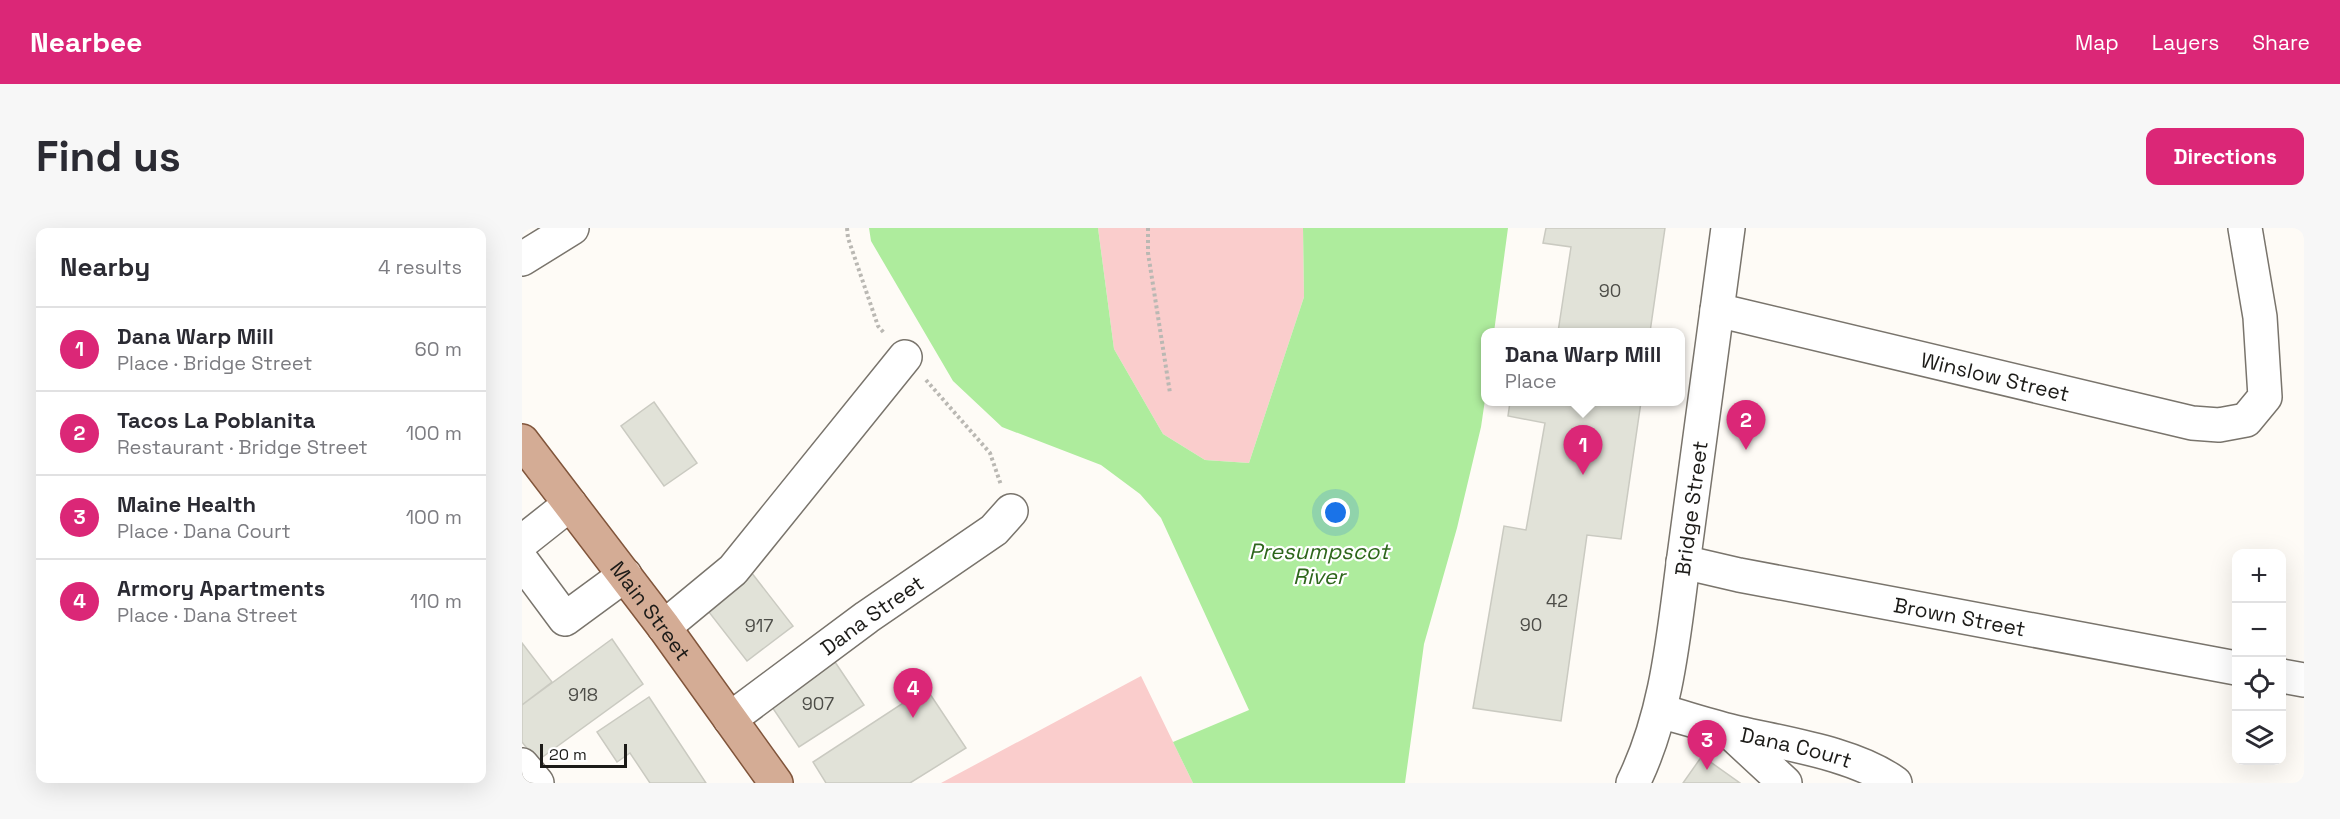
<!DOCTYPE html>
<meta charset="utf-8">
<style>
:root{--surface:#fff;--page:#f7f7f7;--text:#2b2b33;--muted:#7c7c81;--line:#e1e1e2;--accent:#db2777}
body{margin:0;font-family:"Space Grotesk",sans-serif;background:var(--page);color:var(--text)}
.controls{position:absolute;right:18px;bottom:18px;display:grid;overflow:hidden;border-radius:12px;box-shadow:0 6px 24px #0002}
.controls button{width:54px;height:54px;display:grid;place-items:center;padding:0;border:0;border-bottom:2px solid var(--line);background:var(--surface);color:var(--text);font:30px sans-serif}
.scale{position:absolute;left:18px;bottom:15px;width:87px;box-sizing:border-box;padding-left:6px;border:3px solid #1c1b18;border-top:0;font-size:16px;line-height:21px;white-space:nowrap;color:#1c1b18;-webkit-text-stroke:4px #fff;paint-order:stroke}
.you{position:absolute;left:814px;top:285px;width:21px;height:21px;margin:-15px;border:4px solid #fff;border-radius:50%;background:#1a73e8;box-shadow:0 0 0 9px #1a73e833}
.badge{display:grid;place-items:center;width:39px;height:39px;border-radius:50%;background:var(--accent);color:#fff;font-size:20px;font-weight:700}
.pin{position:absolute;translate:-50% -50px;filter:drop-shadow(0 2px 3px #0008)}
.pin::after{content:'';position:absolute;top:32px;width:21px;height:18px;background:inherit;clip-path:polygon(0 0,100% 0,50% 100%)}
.popup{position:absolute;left:959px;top:100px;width:204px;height:78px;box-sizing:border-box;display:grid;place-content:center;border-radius:12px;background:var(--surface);filter:drop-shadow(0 2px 4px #0005);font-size:20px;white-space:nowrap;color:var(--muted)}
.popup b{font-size:22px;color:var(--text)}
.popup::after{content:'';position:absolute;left:50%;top:100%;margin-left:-12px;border:12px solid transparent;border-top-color:var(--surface)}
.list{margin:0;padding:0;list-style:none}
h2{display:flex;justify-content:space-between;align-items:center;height:78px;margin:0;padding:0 24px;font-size:26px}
h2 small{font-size:20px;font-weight:400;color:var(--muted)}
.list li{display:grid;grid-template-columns:39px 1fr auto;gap:18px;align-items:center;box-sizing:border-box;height:84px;padding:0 24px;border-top:2px solid var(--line)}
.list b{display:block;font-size:22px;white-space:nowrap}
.list p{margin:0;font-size:20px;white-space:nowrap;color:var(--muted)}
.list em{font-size:20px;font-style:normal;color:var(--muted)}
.icon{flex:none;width:33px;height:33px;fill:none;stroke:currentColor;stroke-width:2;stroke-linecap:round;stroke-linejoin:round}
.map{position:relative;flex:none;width:1782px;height:555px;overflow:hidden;border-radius:12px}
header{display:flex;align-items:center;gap:36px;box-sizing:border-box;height:84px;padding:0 30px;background:var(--accent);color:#fff}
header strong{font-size:28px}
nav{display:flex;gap:33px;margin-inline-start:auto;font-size:21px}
.intro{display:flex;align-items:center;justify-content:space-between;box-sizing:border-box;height:144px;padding:0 36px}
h1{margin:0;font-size:42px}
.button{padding:15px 27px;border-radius:12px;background:var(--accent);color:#fff;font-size:21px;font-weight:700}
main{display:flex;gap:36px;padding:0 36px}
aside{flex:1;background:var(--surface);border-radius:12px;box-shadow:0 6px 24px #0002}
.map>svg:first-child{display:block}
</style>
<header>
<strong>Nearbee</strong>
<nav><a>Map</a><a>Layers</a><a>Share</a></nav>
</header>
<div class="intro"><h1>Find us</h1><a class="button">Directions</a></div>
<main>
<aside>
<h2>Nearby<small>4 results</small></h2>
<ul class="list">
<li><span class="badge">1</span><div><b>Dana Warp Mill</b><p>Place · Bridge Street</p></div><em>60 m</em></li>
<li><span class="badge">2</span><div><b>Tacos La Poblanita</b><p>Restaurant · Bridge Street</p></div><em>100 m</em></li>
<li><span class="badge">3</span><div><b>Maine Health</b><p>Place · Dana Court</p></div><em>100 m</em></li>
<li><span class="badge">4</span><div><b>Armory Apartments</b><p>Place · Dana Street</p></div><em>110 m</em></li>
</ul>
</aside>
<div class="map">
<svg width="1782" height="555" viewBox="0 0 1782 555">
<rect width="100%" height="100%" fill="#fefbf6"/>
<!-- green -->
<path fill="#facdcc" d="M576 0H781L782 69 727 235 683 232 641 206 592 121Z
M619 448 671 555H419Z"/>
<!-- water -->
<path fill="#aeec9d" d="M347 0H576L592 121 641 206 683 232 727 235 782 69 781 0H986L972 104H964V165L959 199 935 300 902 416 883 555H671L651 514 727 482 639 290 618 266 579 237 480 199 431 153 349 13Z"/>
<!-- building -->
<path fill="#e1e2d8" stroke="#cacac1" stroke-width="1.5" d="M1024 0H1143L1128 104H1036L1049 19 1021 15Z
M132 174 175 235 142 258 99 198Z
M988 174H1119L1099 311 1065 307 1039 493 951 480 982 298 1004 302 1023 195 986 188Z
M229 344 271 398 225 433 183 379Z
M90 411 121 456 15 533 0 514V477Z
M0 415 30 454 0 477Z
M313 434 342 477 277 519 248 476Z
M404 460 444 520 388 555H304L291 534Z
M127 469 184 555H128L108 525 95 534 75 504Z
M1180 528 1218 555H1161Z"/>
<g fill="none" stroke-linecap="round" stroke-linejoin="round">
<defs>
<g id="minor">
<path d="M0 31 50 0"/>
<path id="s1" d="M1195 82 1670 195 1697 197 1724 192 1743 169 1738 89 1723 0"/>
<path d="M0 314 48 276"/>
<path d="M0 333 43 391 103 347"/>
<path id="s2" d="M1161 334 1217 347 1714 440"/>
<path d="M142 399 211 342 383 129"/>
<path d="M1760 448 1782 452"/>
<path id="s3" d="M1138 483C1164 490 1190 499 1217 505 1265 516 1334 526 1373 555"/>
<path id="s4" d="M208 491 345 389 472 302 489 283"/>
<path d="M1208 504 1263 555"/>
<path d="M0 537 15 555"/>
<path id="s5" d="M1111 555C1147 482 1152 400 1163 321 1178 214 1192 107 1206 0"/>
</g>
<g id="major">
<path id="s6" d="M0 213 142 399 254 555"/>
</g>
</defs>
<!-- minor casing -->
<use href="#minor" stroke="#79746c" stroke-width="36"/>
<!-- major casing -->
<use href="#major" stroke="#81553b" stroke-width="36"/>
<!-- path -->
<path stroke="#bab8b3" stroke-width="4" stroke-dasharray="3 3" stroke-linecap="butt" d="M325 0 326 10 356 98 363 106
M626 0V25L648 165
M404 152 468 225 479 257"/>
<!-- minor -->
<use href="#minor" stroke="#fff" stroke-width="33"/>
<!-- major -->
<use href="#major" stroke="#d4ac95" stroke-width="33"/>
</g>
<g text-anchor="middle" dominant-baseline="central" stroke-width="4.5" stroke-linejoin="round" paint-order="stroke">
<!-- number labels -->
<g font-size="18" fill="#4d4d48">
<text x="1088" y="62">90</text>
<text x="1035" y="372">42</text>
<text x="1009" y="396">90</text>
<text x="237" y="397">917</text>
<text x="61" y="466">918</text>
<text x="296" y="475">907</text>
</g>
<!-- street labels -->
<g font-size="21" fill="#1c1b18" stroke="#fff">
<text stroke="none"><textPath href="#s1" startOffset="286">Winslow Street</textPath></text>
<text stroke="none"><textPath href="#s5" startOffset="282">Bridge Street</textPath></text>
<text stroke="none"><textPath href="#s6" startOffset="213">Main Street</textPath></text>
<text stroke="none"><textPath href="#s4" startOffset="176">Dana Street</textPath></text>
<text stroke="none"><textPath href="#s2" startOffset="282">Brown Street</textPath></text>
<text stroke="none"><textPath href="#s3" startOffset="141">Dana Court</textPath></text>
</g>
<!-- water labels -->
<g font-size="22" font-style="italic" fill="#2d661b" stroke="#fff">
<text x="797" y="323">Presumpscot<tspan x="797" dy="25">River</tspan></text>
</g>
</g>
</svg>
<div class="controls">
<button>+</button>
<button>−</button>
<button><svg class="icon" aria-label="locate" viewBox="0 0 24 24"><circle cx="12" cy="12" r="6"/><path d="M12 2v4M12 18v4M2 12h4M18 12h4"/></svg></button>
<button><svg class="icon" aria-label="layers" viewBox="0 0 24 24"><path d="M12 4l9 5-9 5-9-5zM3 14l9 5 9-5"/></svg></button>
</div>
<div class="scale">20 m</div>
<div class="you"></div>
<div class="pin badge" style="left:1061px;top:247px">1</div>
<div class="popup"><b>Dana Warp Mill</b>Place</div>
<div class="pin badge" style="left:1224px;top:222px">2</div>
<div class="pin badge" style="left:1185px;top:542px">3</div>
<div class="pin badge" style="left:391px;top:490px">4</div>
</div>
</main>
